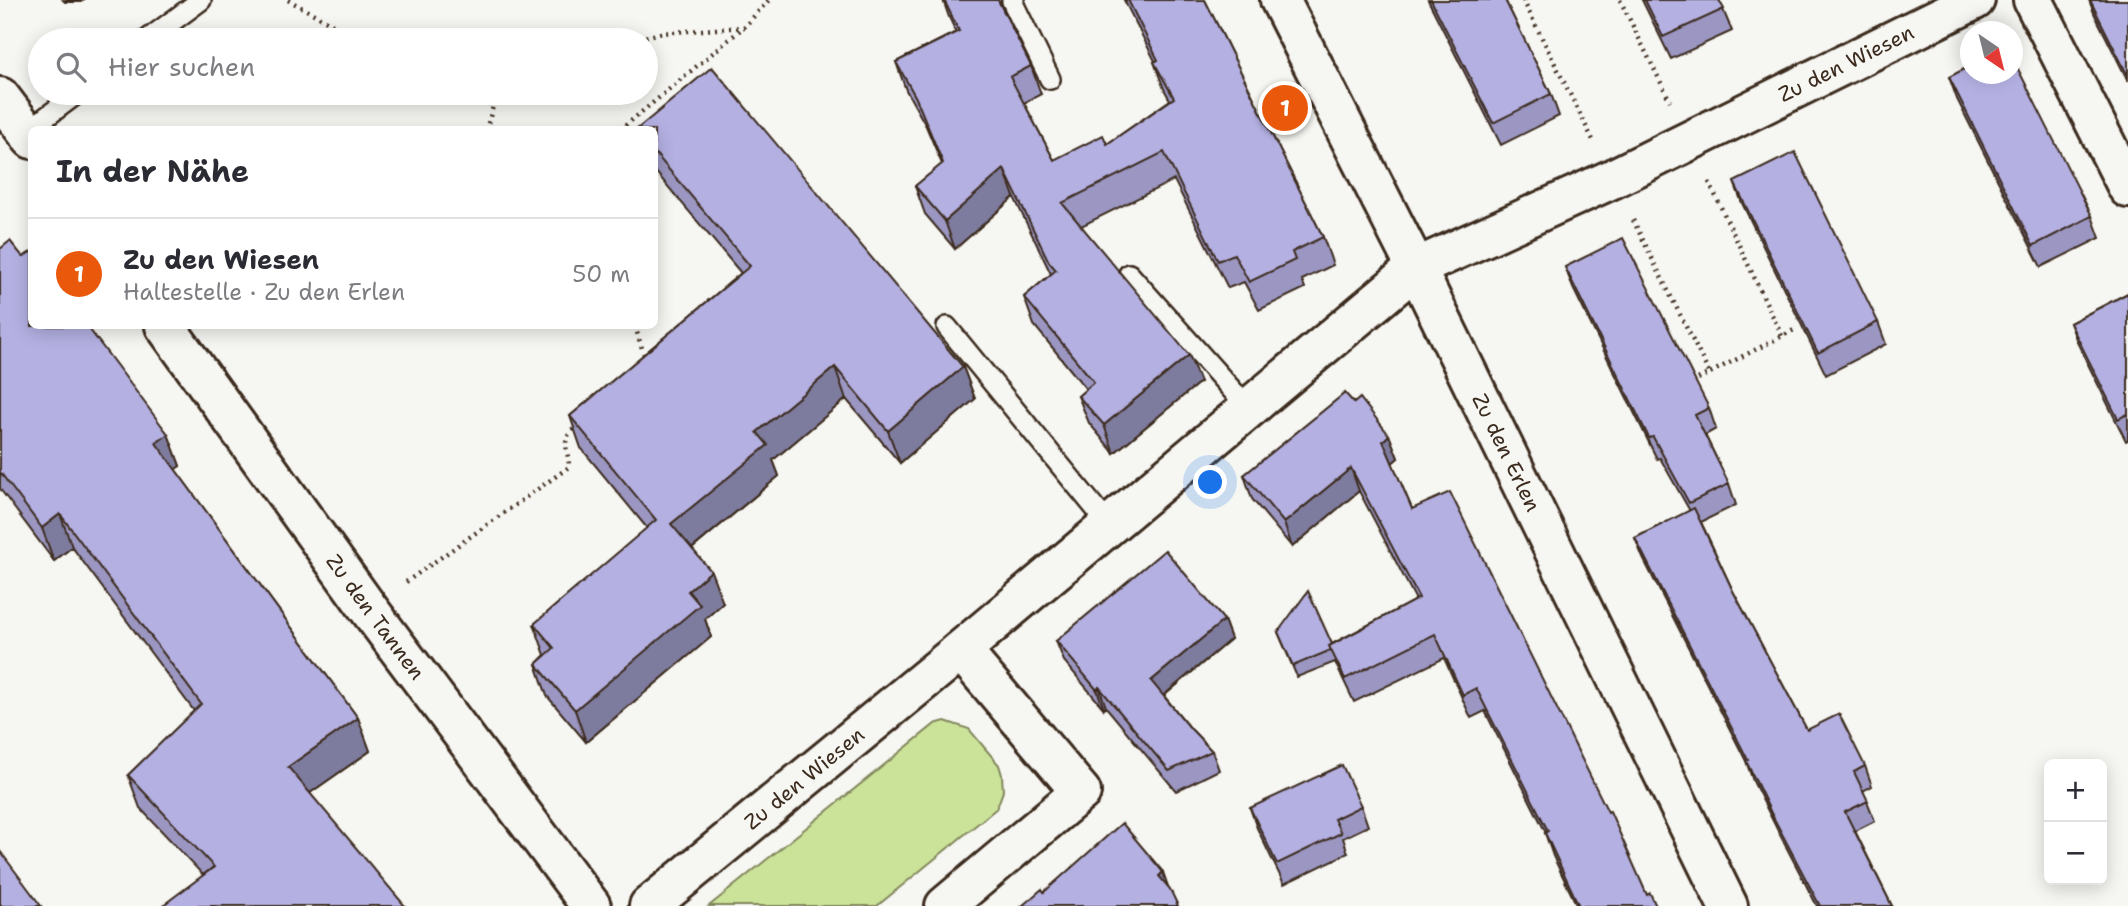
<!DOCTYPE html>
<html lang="de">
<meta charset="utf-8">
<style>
:root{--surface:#fff;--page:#f2f2f3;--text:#2b2b33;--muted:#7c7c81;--line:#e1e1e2;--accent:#ea580c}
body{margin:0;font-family:"Shantell Sans",sans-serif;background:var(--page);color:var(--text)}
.controls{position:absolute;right:21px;bottom:21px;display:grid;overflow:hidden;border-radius:10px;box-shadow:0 4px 18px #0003}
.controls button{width:63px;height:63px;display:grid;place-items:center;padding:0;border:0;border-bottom:2px solid var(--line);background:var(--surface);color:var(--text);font:35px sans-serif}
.compass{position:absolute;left:1960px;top:21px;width:63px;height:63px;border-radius:50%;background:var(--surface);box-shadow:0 4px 18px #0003;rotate:145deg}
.you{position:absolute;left:1211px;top:483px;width:24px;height:24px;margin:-18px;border:5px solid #fff;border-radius:50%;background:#1a73e8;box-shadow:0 0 0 10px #1a73e833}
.badge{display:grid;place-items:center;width:46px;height:46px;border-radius:50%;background:var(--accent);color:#fff;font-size:23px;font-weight:700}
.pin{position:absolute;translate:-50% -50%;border:4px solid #fff;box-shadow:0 2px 7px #0006}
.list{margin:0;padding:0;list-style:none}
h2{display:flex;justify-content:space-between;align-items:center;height:91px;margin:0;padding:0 28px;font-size:30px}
h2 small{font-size:23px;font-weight:400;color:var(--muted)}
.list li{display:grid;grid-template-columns:46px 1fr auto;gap:21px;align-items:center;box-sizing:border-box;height:112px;padding:0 28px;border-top:2px solid var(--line)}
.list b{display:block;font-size:26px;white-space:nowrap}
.list p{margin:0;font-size:23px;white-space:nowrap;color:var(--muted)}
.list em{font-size:23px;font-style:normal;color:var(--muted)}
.icon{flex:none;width:38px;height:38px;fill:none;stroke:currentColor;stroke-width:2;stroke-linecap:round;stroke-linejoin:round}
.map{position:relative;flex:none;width:2128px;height:906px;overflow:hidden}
.search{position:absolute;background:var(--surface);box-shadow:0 4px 18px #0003;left:28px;top:28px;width:630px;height:77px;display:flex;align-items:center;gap:18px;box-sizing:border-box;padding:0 24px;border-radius:38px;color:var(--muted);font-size:26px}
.panel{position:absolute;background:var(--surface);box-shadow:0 4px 18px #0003;left:28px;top:126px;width:630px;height:203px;border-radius:10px}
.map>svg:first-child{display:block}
</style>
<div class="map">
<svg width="2128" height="906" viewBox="0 0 2128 906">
<rect width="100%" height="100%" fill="#f6f6f2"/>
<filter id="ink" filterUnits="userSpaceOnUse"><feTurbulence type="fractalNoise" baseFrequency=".0143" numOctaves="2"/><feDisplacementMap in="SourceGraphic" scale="14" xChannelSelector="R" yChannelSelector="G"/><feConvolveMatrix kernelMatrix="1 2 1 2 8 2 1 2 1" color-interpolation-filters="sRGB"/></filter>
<g filter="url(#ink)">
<!-- green -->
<path fill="#cae399" stroke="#82865c" stroke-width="2" d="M945 721 969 729 999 765 1002 775 1003 791 997 808 877 906H709L935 724Z"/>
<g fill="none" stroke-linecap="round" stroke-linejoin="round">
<defs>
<path id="lane" d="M1014 0 1012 1 1050 79
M147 40 201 0
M26 132 78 93
M1129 274 1249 409
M947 327 1109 525"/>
<g id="street">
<path id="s1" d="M1280 0 1416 268 1728 906"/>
<path d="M2033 0 2128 188"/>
<path d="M0 97 32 139"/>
<path id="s2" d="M165 326 368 608 591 906"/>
<path id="s3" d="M649 906 961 650 1416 268 1612 179 1975 0"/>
<path d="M945 906 1081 792 961 650"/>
</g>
</defs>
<!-- lane casing -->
<use href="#lane" stroke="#3b2a1e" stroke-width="24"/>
<!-- street casing -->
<use href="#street" stroke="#3b2a1e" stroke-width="44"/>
<!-- path -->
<path stroke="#3b2a1e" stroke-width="4.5" stroke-dasharray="2 5" stroke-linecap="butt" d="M288 0 362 40
M1523 0 1593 140
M1620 0 1670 101
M430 40 434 37 437 40
M632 40 661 33 744 27 769 0
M486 130 497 93
M620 130 744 27
M1709 182 1782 336
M1633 220 1709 373
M635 326 645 358
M1698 379 1796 329
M406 582 569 467C569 448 558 441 578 425"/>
<!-- lane -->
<use href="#lane" stroke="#f6f6f2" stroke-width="19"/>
<!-- street -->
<use href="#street" stroke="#f6f6f2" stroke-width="38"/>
</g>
<!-- wall -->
<path fill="#9b97c2" stroke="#3b2a1e" stroke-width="2" d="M63 0H83L80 2H65Z
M943 0H998L1031 66 1041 94 1024 103 1054 160 1107 144 1170 100 1164 89 1154 62 1155 61 1124 0H1205L1323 237 1333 265 1302 280 1305 288 1259 310 1244 282 1228 288 1174 180 1081 226 1200 382 1114 453 1089 423 1078 396 1086 389 1034 325 1024 297 1051 274 1014 197 955 249 925 214 915 186 942 164 926 126 906 90 896 62 956 32 949 17Z
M1428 0H1505L1551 94 1559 116 1501 145Z
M1642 0H1719L1732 31 1671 59Z
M2089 0H2128V81L2094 13Z
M1949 77 2092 216 2100 238 2041 267 1957 99Z
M654 130 963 367 975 399 900 463 846 399 773 460 779 476 692 549 723 603 705 619 711 637 586 742 547 696 536 664 545 655 534 624 647 528 581 448 570 416 741 273 654 170Z
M1734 182 1878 322 1886 344 1826 375 1742 203Z
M0 249 23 257 168 434 180 466 175 469 358 718 370 751 310 793 203 875 140 808 128 775 194 711 72 547 54 561 0 489Z
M1565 267 1709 408 1716 429 1705 435 1729 484 1736 505 1701 522 1733 591 1807 730 1865 766 1872 786 1863 791 1875 821 1855 831 1892 906H1817L1779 833 1753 781 1746 761 1643 558 1635 538 1690 511 1660 458 1657 459 1573 288Z
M2128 293V440L2126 441 2078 344 2070 323Z
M1354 403 1389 435 1398 458 1392 463 1412 509 1647 895 1656 906H1577L1553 856 1545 833H1546L1485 711 1471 718 1444 658 1354 702 1335 662 1297 677 1278 632 1332 644 1416 600 1359 491 1292 547 1252 499 1244 475Z
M1224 620 1231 639 1164 696 1191 729 1212 751 1219 770 1176 791 1106 707 1104 709 1064 661 1056 641Z
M1361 806 1368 826 1343 838 1348 853 1284 884 1257 828 1250 808Z"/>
<!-- shaded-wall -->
<path fill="#7e7b9e" stroke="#3b2a1e" stroke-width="2" d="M1004 169 1014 197 955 249 945 221Z
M1189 355 1200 382 1114 453 1104 425Z
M835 367 846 399 773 460 779 476 683 556 671 524 757 432Z
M963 367 975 399 900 463 888 431Z
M168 434 180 466 168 475 156 443Z
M1389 435 1398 458 1391 464 1383 441Z
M1351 468 1359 491 1292 547 1284 523Z
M60 514 72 547 54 561 42 528Z
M711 571 723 603 705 619 711 637 586 742 575 710 688 591Z
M1224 620 1231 639 1158 700 1151 681Z
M1099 687 1106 707 1104 709 1097 690Z
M358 718 370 751 300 800 288 767Z
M1163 872 1170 892 1159 876Z"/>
<!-- building -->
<path fill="#b4b0e2" stroke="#3b2a1e" stroke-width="2" d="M944 0H998L1031 66 1010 77 1054 160 1103 135 1107 144 1174 98 1154 62 1158 60 1128 0H1205L1323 237 1292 252 1295 260 1249 282 1234 254 1218 261 1164 152 1062 203 1189 355 1104 425 1078 396 1094 382 1024 297 1056 270 1049 262 1004 169 945 221 915 186 943 163 916 98 896 62 959 31Z
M1431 0H1505L1551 94 1493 123Z
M1645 0H1719L1724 9 1663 37Z
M2090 0H2128V76Z
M2012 57 2092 216 2033 246 1949 77 1970 66V74H2012Z
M712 67 963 367 888 431 835 367 757 432 768 445 671 524 711 571 688 591 700 605 575 710 536 664 554 648 534 624 656 520 570 416 750 266 654 152V130H636Z
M1795 152 1878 322 1818 353 1734 182Z
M1623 238 1709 408 1695 415 1729 484 1689 503 1653 437 1649 438 1565 267Z
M10 241 23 257 32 251V326H87L168 434 156 443 358 718 288 767 405 906H162L214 867 128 775 201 704 60 514 42 528 0 472V249Z
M2128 293V414L2118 419 2070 323Z
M1345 393 1354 403 1360 398 1389 435 1383 441 1412 509 1450 492 1608 812 1610 811 1647 895 1650 893 1656 906H1579L1545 833 1548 831 1476 688 1463 695 1435 634 1345 679 1329 646 1419 598 1351 468 1284 523 1244 475Z
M1694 508 1733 591 1807 730 1839 714 1865 766 1854 772 1868 801 1845 812 1892 906H1820L1771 813 1746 761 1748 760 1635 538Z
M1165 550 1224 620 1151 681 1191 729 1212 751 1169 771 1099 687 1097 690 1056 641Z
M1308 591 1332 644 1329 646 1331 650 1293 666 1278 632Z
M1342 765 1361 806 1334 819 1341 833 1277 864 1250 808Z
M1122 823 1163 872 1159 876 1170 889 1178 906H1022L1042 889 1044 892Z
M0 851 41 906H0Z"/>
</g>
<g text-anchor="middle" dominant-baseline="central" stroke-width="5" stroke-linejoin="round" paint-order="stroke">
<!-- street labels -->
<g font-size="21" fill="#3b2a1e" stroke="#f6f6f2">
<text stroke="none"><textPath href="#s3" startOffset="1474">Zu den Wiesen</textPath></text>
<text stroke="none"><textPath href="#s1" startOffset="506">Zu den Erlen</textPath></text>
<text stroke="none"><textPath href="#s2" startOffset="359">Zu den Tannen</textPath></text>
<text stroke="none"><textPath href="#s3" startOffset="201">Zu den Wiesen</textPath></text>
</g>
</g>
</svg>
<div class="controls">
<button>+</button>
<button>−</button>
</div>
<svg class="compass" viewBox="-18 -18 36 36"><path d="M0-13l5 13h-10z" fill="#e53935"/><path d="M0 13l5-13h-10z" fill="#7c7c81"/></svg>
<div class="you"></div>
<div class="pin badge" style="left:1285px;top:108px">1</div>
<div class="search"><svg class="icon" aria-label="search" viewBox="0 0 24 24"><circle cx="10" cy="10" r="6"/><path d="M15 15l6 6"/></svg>Hier suchen</div>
<section class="panel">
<h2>In der Nähe<small></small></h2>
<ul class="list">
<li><span class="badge">1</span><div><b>Zu den Wiesen</b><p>Haltestelle · Zu den Erlen</p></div><em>50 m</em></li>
</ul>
</section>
</div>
